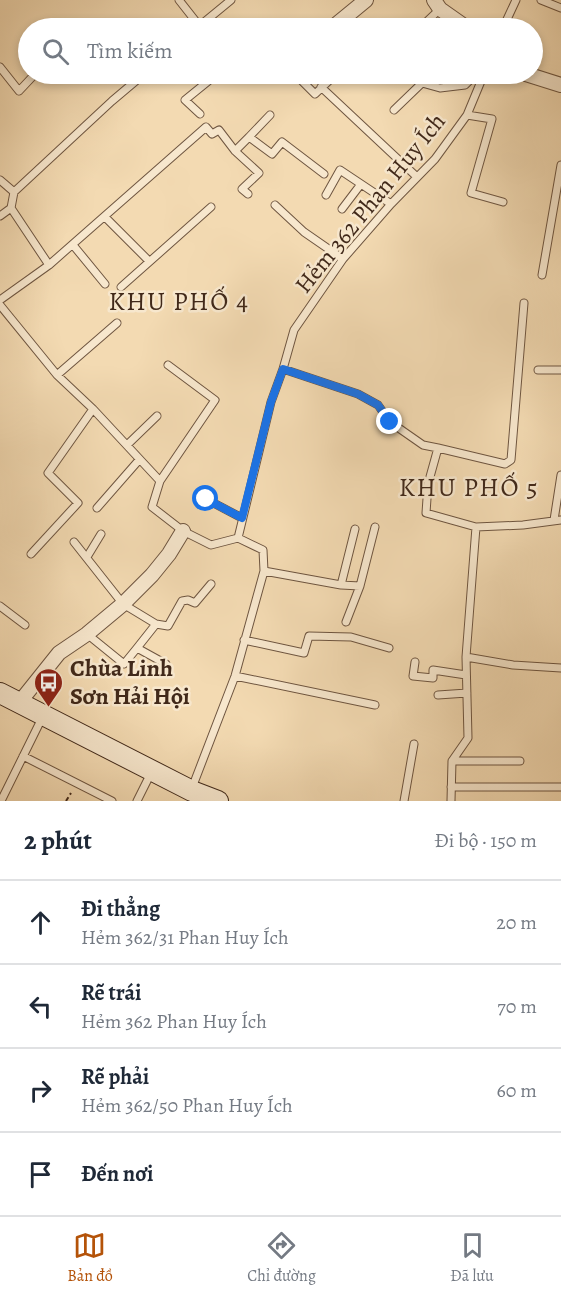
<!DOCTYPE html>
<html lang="vi">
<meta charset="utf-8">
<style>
:root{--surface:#fff;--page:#f6f6f7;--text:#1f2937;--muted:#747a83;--line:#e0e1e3;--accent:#b45309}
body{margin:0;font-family:Alegreya,serif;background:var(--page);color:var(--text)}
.stop{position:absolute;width:18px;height:18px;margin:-14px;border:4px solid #1a73e8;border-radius:50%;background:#fff}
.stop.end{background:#1a73e8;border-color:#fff;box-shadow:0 2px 6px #0008}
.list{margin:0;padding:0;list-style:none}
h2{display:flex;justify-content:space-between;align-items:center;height:78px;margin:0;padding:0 24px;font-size:26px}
h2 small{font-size:20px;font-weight:400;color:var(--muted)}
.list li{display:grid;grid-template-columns:39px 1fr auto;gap:18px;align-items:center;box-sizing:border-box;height:84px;padding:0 24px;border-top:2px solid var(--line)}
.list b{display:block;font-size:22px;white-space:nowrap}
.list p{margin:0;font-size:20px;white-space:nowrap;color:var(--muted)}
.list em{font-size:20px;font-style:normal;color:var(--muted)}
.icon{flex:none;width:33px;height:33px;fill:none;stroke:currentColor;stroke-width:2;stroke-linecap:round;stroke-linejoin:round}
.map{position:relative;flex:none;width:561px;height:801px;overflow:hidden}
.search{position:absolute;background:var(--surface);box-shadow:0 3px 9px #0003;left:18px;right:18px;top:18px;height:66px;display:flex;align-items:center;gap:15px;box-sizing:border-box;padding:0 21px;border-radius:33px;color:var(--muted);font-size:22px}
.sheet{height:414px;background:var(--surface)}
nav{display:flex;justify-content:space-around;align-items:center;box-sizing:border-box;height:84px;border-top:2px solid var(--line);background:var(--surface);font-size:16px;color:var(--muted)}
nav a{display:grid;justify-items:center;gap:3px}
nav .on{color:var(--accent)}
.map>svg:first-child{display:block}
</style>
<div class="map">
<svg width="561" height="801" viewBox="0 0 561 801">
<rect width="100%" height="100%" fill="#f3dab2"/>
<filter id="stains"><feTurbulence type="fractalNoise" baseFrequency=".00333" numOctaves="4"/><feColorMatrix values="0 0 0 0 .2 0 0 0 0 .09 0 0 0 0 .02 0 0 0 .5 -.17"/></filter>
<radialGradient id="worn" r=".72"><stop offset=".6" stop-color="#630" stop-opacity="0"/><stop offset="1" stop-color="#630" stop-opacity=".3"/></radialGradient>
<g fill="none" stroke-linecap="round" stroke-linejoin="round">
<defs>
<path id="service" d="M179 0 201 28
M541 0 561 8
M95 27 96 28
M197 28 231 0
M420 28 440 9
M503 28 516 0
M0 67 19 91 35 74
M295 74 315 94 335 75
M321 87 417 177
M394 110 422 83 440 88 465 85 476 74
M200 114 185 100 217 74
M270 115 249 137 272 154 282 142 324 174
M467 115 492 119 471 193 503 202
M235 151 249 137
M0 180 14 192
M326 195 340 170 391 204
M275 205 304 232 343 259
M342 209 361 184
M0 216 11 208
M105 217 149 261
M73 245 105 284
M49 265 11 208 14 192 112 101 144 74
M542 275 561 165
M121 287 211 207
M0 300 49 265 206 127 212 134 219 130 235 151 259 173 242 189 248 194
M0 305 57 375 93 409 160 481 152 507 183 531 211 545 238 538
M283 369 358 394 378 405 390 422 423 445 438 448 428 484 426 513 476 527 523 525 561 520
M538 370H561
M57 375 117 323
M127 445 157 416
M438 448 505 464 511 460 524 303
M160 481 215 400 168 365
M206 499 242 518
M97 508 139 460
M554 520 561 475
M74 542 123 604 156 624 168 626 182 601 188 600 195 603 211 584
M31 554 78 503 48 473 93 409
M87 557 101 534
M264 571 341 585 360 586 346 622
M341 585 355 529
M360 586 375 527
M0 606 25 625
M87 634 124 664 137 648 156 624
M244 640 304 653 309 636 351 637 389 648
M137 648 166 664
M466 657 513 665 561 668
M415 662 413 676 433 678V670L466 675
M235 676 375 705
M438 695 467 693
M23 756 112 801
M452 761H520
M451 787H561
M192 788 235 676 264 571 263 550 238 538 271 402 283 369 294 330 343 259 391 204 435 159 467 115 484 74
M1 801 42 718
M137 801 152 771
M404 801 414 744
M451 801 452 761 468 738 466 657 476 527"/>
<path id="minor" d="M434 0 440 9 467 28
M332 28 366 0
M526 74 561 85
M19 703 59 653 87 634 123 604 152 575 169 554 183 531"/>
<path id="secondary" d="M0 693 192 791 218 801"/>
</defs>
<!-- service casing -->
<use href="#service" stroke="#6e5540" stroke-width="9"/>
<!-- minor casing -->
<use href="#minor" stroke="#6e5540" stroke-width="16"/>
<!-- secondary casing -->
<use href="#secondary" stroke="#41291a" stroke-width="22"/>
<!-- path -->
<path stroke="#41291a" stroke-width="2" stroke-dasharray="4.5 3" stroke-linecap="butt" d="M66 801 71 793"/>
<!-- service -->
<use href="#service" stroke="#f7e7cd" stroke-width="7"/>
<!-- minor -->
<use href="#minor" stroke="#f7e7cd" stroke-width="14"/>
<!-- secondary -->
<use href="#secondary" stroke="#f7e7cd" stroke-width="20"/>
</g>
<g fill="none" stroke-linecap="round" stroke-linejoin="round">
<!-- route -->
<path stroke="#1a73e8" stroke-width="8" d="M206 499 242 518 271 402 283 369 358 394 378 405 390 422"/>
</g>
<!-- icons -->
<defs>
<symbol id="bus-pin" viewBox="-11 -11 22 30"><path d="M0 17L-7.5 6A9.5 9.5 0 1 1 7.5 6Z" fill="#8f2418" stroke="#f7e7cd"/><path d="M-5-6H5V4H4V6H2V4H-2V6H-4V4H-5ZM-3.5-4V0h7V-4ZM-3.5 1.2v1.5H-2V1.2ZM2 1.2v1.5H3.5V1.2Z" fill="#fff"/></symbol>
</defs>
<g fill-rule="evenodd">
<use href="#bus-pin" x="32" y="666" width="33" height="45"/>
</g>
<g text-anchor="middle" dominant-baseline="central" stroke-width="5" stroke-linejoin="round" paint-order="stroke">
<!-- street labels -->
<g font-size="24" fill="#41291a" stroke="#f7e7cd">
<text transform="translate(370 203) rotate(-51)">Hẻm 362 Phan Huy Ích</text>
</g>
<!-- poi labels -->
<g font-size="24" font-weight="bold" fill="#41291a" stroke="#f7e7cd" text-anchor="start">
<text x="70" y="668">Chùa Linh<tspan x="70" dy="28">Sơn Hải Hội</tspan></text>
</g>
<!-- neighbourhood labels -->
<g font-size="26" letter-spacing="1.5" fill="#41291a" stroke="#f7e7cd">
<text x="179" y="301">KHU PHỐ 4</text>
<text x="469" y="487">KHU PHỐ 5</text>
</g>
</g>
<rect width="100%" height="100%" filter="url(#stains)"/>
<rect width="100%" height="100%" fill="url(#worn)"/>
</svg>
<div class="stop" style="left:206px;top:499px"></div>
<div class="stop end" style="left:390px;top:422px"></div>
<div class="search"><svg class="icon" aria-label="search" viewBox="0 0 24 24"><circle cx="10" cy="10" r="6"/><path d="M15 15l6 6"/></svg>Tìm kiếm</div>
</div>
<section class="sheet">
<h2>2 phút<small>Đi bộ · 150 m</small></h2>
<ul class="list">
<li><svg class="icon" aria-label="ahead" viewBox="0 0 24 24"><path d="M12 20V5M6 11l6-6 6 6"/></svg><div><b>Đi thẳng</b><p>Hẻm 362/31 Phan Huy Ích</p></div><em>20 m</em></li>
<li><svg class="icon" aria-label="left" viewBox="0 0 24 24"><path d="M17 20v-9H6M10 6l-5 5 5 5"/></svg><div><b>Rẽ trái</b><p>Hẻm 362 Phan Huy Ích</p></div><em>70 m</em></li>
<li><svg class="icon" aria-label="right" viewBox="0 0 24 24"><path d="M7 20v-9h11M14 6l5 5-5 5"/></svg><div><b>Rẽ phải</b><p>Hẻm 362/50 Phan Huy Ích</p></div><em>60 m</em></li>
<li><svg class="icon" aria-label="arrive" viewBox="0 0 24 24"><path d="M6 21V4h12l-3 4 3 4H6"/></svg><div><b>Đến nơi</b></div></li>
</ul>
</section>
<nav>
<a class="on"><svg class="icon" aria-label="map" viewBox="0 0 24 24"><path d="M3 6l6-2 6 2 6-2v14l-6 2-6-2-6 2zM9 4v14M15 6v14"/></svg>Bản đồ</a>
<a><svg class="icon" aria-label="directions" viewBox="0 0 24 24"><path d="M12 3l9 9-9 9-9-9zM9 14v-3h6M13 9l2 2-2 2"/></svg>Chỉ đường</a>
<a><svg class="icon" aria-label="saved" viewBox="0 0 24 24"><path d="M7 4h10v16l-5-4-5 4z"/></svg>Đã lưu</a>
</nav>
